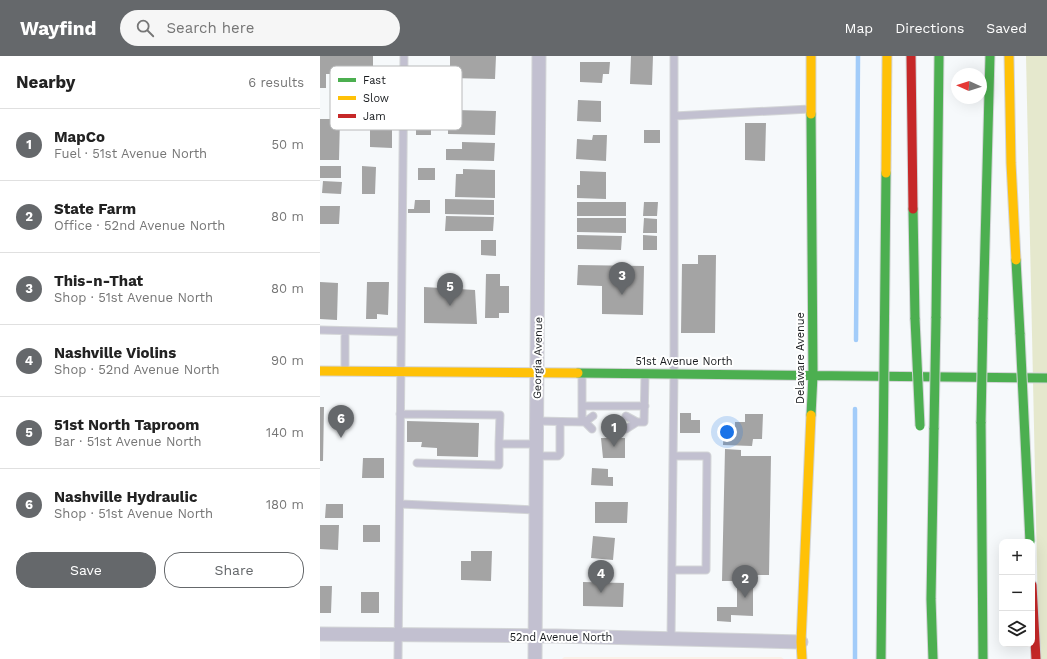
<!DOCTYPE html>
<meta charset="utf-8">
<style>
:root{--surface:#fff;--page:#f6f6f6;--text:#222;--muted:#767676;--line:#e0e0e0;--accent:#65686b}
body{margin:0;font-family:"Work Sans",sans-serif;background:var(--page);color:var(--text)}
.controls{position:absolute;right:12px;bottom:12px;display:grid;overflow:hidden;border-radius:8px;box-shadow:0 4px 16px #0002}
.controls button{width:36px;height:36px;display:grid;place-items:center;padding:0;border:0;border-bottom:1px solid var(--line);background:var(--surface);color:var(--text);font:20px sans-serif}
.compass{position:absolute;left:631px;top:12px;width:36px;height:36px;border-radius:50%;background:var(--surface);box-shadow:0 4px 16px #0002;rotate:273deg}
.you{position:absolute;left:407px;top:376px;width:14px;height:14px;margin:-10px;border:3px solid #fff;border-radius:50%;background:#1a73e8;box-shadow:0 0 0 6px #1a73e833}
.badge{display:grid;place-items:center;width:26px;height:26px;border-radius:50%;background:var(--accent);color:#fff;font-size:13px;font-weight:700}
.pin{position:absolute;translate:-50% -33px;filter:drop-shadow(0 1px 2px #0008)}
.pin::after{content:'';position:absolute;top:21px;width:14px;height:12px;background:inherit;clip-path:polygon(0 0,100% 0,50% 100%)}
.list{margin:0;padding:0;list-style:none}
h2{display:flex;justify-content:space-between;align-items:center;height:52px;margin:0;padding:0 16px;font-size:17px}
h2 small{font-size:13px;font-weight:400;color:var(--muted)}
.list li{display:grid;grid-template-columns:26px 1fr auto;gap:12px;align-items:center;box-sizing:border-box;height:72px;padding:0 16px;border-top:1px solid var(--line)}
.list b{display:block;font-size:15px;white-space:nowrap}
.list p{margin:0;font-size:13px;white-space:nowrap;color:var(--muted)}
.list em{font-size:13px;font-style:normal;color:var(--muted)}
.actions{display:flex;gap:8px;padding:12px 16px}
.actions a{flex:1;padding:9px 0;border:1px solid var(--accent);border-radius:16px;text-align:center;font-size:14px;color:var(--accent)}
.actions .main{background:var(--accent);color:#fff}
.icon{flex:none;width:22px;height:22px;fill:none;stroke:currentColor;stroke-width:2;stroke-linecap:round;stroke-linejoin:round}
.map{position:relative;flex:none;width:727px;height:603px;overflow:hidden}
header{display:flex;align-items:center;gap:24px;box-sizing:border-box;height:56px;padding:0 20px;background:var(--accent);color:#fff}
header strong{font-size:19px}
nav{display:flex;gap:22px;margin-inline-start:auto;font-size:14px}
.search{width:280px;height:36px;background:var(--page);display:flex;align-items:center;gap:10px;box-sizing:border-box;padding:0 14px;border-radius:22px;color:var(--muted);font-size:15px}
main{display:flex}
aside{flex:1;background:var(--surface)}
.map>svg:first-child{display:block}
</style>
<header>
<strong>Wayfind</strong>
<div class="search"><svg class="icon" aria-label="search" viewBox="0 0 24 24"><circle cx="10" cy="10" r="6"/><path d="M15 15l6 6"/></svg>Search here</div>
<nav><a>Map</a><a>Directions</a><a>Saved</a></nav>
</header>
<main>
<aside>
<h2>Nearby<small>6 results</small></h2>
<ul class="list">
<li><span class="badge">1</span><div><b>MapCo</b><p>Fuel · 51st Avenue North</p></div><em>50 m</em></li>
<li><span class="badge">2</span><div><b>State Farm</b><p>Office · 52nd Avenue North</p></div><em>80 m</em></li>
<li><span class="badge">3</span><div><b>This-n-That</b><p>Shop · 51st Avenue North</p></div><em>80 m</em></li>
<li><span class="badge">4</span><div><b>Nashville Violins</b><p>Shop · 52nd Avenue North</p></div><em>90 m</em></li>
<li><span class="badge">5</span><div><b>51st North Taproom</b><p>Bar · 51st Avenue North</p></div><em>140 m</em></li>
<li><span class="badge">6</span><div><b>Nashville Hydraulic</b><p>Shop · 51st Avenue North</p></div><em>180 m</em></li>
</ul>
<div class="actions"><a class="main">Save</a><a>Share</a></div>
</aside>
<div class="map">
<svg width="727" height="603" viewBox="0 0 727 603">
<rect width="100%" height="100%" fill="#f6f9fb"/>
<!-- education -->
<path fill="#faf1e9" d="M244 601H461L464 603H242Z"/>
<!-- green -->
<path fill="#e5e8cd" d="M706 0H727V603H719Z"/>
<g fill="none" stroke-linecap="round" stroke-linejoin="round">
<!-- stream -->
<path stroke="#a2ccf9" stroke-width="4.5" d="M536 284 538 0
M535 603V353"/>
</g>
<!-- building -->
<path fill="#a4a4a4" d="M0 0H53V18H6V32H0Z
M130 0H176L175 23 130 22Z
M311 0H333L332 29 310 28Z
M260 6H290L289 18H283L282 27 260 26Z
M258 44 281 45V66L257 65Z
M135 54 176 55 175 79 128 78V66H134Z
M0 63H20L19 104H0Z
M96 67 111 68V79H96Z
M425 67H446L445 105 425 104Z
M50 73 72 74V92L50 91Z
M324 74H340V87H324Z
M273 79H287L286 105 256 103 257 83 272 84Z
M142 86 175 87 174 105 126 104V93H142Z
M0 110H21V122H0Z
M42 110 56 111 55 138H42Z
M98 112H115V124H98Z
M143 113 175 114V142L135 141 136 118H143Z
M260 115 286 116V143L257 142V129H260Z
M3 125 22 126 21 138 2 137Z
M125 143 174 144V159L125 158Z
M95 144H110V157H88V153H94Z
M257 146H306V160H257Z
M324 146H338L337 160H323Z
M0 150H20L19 168H0Z
M126 160 174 161 173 175H125Z
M257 162H306V177L257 176Z
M324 162 337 163V177H323Z
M257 179 302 180 301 194 257 193Z
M323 179 337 180V194H323Z
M161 184H176V200L161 199Z
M378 199H396L395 277H361L362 208H378Z
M258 209 324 210 323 259 282 258V230L257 229Z
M166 218H180V230H189V257H179V262H165Z
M0 226 18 227 17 264 0 263Z
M47 226H69L68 259 57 258V263H46Z
M104 231 155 234 157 268 104 267Z
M0 351H4L3 405H0Z
M360 357H371V364H380V377H360Z
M425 358H443L442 383H433L432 390 403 389 404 370H415V366H425Z
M87 365 159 367 158 401 117 400V392L101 391 102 386H87Z
M281 382H305V402H283Z
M405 393 421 394V400H451L449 519H420L419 525H402Z
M43 402H64V422H42Z
M272 412 288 413V421H293V430L271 429Z
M275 446H308L307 467H275Z
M6 448H23V462H5Z
M0 469H19L18 494 0 493Z
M43 469H60V486H43Z
M273 480 295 482 293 504 271 502Z
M151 495H172L171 525 141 524V505H151Z
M263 526 304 527 303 551 263 550Z
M0 530H12L11 557H0Z
M417 532H433V560L411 559V566L397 565V551H417Z
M41 536H59V557H41Z"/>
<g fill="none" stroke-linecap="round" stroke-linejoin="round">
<defs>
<path id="lane" d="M354 60 490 53
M0 274 81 276
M25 315V275
M262 350H325
M80 358 180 359 179 388H217
M217 365 265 366 272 373
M262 366V319
M265 366 273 360
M317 366H324L325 319
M306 373 317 366 306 360
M217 400H238L240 398V366
M97 407 179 409V388
M80 448 216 454
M352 514H386L387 400H353
M351 583 354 317V0
M78 603 84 0"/>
<path id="street" d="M0 578 236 580 481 586
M215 603 219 0"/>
<path id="fast" d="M593 153 595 263
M696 204 700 278
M616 262 619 0
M663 263 670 0
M258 317 727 322
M491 359 493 319 491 58
M661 366 663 603
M613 603 611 543 614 372"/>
<path id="slow" d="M491 0V58
M689 0 691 107 696 204
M0 315 258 317
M482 603 481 586 491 359"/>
<path id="jam" d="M591 0 593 153
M712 529 716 603"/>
</defs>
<!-- lane casing -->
<use href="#lane" stroke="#d3d5d7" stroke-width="9"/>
<!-- street casing -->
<use href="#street" stroke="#d3d5d7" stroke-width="15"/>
<!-- fast casing -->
<use href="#fast" stroke="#d3d5d7" stroke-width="11"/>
<!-- slow casing -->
<use href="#slow" stroke="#d3d5d7" stroke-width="11"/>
<!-- jam casing -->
<use href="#jam" stroke="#d3d5d7" stroke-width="11"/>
<!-- lane -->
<use href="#lane" stroke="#c2c0d0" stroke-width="7"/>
<!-- street -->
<use href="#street" stroke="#c2c0d0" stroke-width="13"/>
<!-- fast -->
<use href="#fast" stroke="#4caf50" stroke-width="9"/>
<!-- slow -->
<use href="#slow" stroke="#ffc107" stroke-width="9"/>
<!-- jam -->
<use href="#jam" stroke="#c62828" stroke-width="9"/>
<defs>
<path id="fast-bridge" d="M595 263 600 370
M700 278 710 486
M661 366 663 263
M614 372 616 262
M561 603 566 117"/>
<path id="slow-bridge" d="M566 117 567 0"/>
</defs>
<!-- fast-bridge casing -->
<use href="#fast-bridge" stroke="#d3d5d7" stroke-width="11" stroke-linecap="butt"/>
<!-- slow-bridge casing -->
<use href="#slow-bridge" stroke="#d3d5d7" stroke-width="11" stroke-linecap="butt"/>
<!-- fast-bridge -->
<use href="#fast-bridge" stroke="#4caf50" stroke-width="9"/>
<!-- slow-bridge -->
<use href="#slow-bridge" stroke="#ffc107" stroke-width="9"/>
</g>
<g text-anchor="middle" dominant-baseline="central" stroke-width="4" stroke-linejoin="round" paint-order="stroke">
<!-- street labels -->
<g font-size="11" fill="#171a1d" stroke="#fff">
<text transform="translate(218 302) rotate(-89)">Georgia Avenue</text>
<text transform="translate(480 302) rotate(-90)">Delaware Avenue</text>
<text x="364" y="305">51st Avenue North</text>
<text x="241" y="581">52nd Avenue North</text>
</g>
</g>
<!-- legend -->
<rect x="10" y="10" width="132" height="64" rx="6" fill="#fff" stroke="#b9babb" stroke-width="1"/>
<rect x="18" y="22" width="18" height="4" fill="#4caf50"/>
<rect x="18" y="40" width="18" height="4" fill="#ffc107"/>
<rect x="18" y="58" width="18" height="4" fill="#c62828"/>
<g font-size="11" fill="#171a1d">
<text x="43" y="28">Fast</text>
<text x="43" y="46">Slow</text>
<text x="43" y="64">Jam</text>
</g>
</svg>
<div class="controls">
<button>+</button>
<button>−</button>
<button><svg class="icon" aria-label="layers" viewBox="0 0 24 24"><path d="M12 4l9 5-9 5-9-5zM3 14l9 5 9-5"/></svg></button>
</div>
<svg class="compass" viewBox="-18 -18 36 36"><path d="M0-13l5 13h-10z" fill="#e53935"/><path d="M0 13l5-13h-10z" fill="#767676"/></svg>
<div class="you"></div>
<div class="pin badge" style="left:294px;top:391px">1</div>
<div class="pin badge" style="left:425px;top:542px">2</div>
<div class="pin badge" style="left:302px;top:239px">3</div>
<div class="pin badge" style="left:281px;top:537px">4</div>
<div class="pin badge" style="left:130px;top:250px">5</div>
<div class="pin badge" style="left:21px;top:382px">6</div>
</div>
</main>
